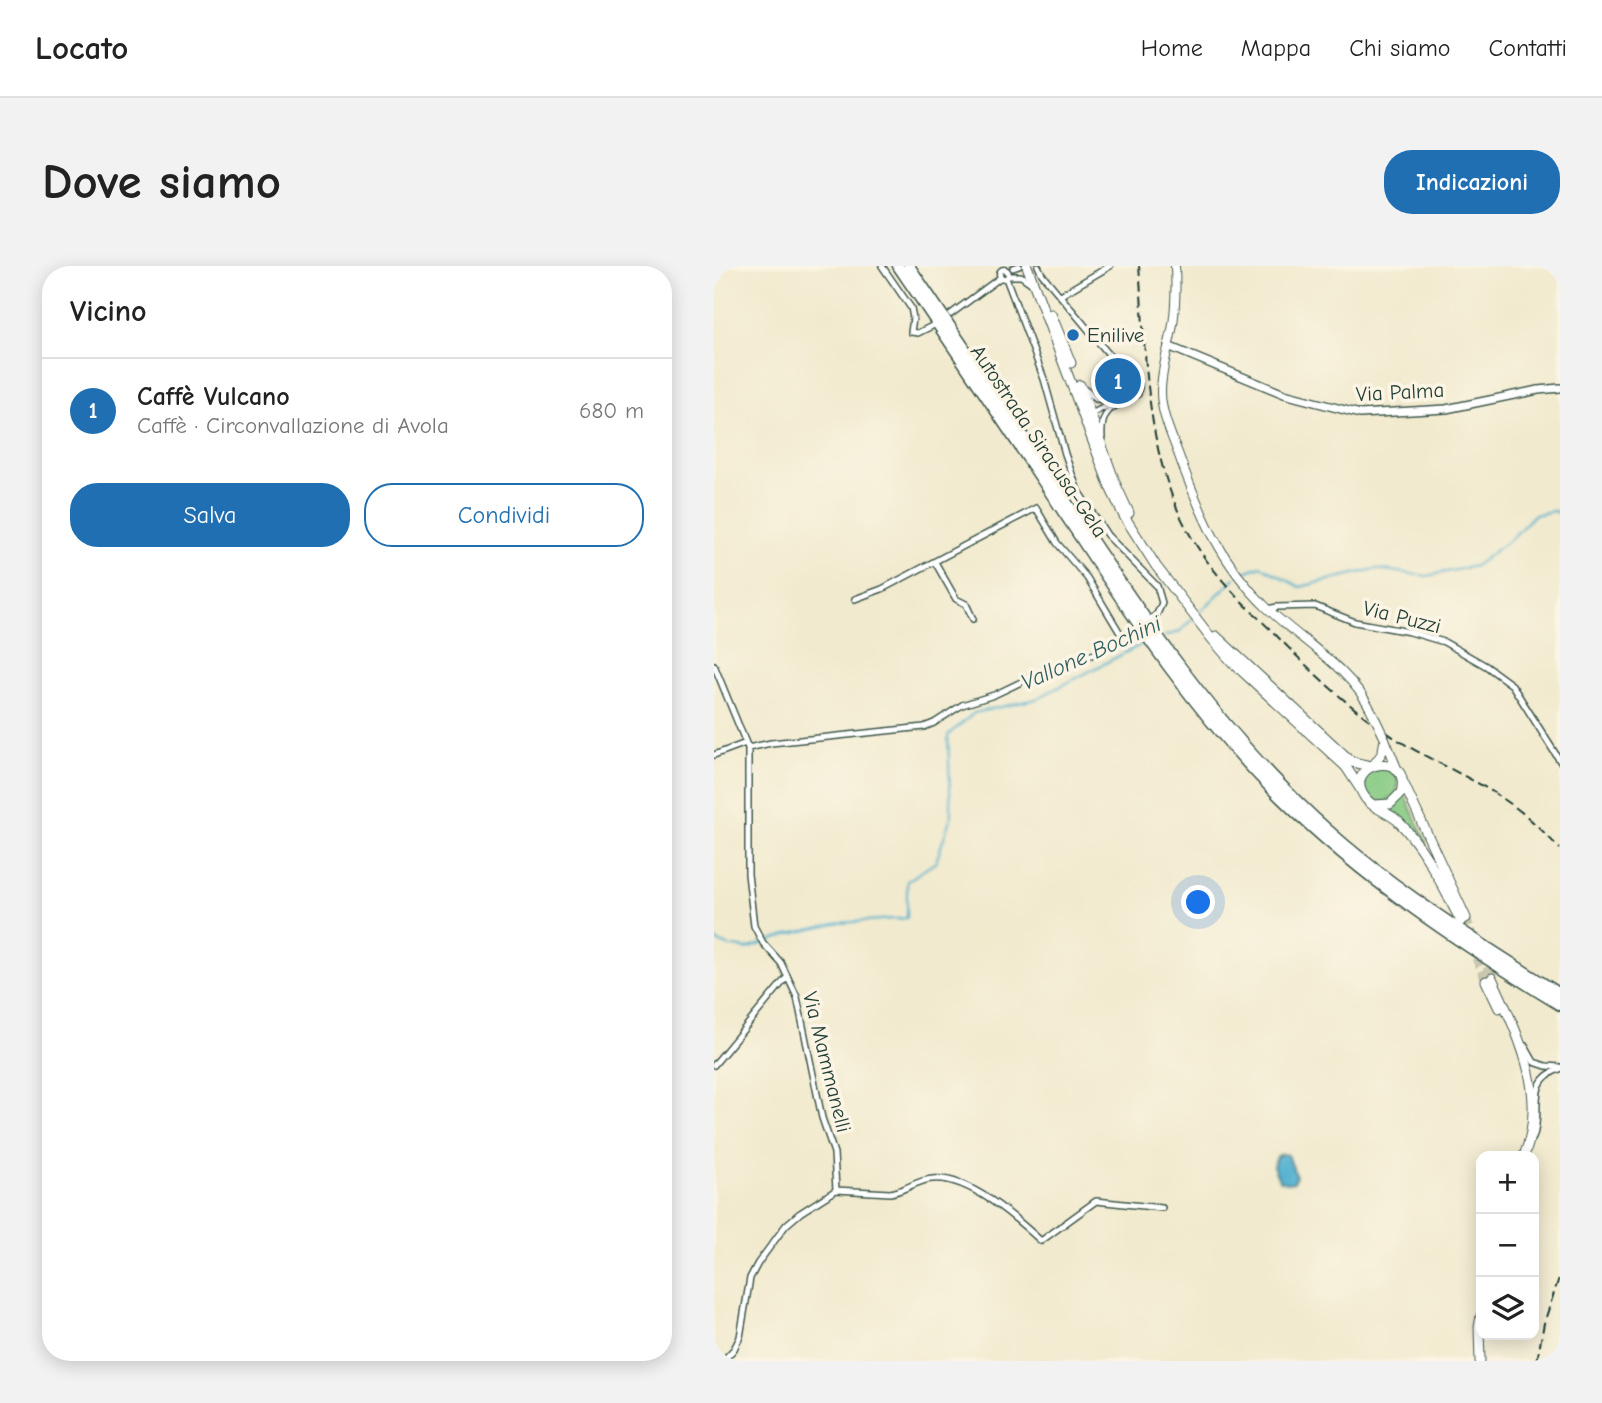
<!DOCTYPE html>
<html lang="it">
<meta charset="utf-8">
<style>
:root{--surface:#fff;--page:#f2f2f2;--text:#222;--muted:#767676;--line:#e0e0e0;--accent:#1f6fb2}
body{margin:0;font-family:"Comic Neue",sans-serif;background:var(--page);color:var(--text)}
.controls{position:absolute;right:21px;bottom:21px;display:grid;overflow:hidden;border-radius:14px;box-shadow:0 4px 18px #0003}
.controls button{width:63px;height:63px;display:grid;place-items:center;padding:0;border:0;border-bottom:2px solid var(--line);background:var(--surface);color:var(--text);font:35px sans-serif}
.you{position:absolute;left:485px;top:637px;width:24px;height:24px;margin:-18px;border:5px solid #fff;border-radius:50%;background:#1a73e8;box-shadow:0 0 0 10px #1a73e833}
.badge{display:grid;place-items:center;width:46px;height:46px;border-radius:50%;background:var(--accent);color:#fff;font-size:23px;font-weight:700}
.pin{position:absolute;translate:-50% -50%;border:4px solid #fff;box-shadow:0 2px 7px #0006}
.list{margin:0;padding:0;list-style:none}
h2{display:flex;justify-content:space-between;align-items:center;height:91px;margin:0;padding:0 28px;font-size:30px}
h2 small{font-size:23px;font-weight:400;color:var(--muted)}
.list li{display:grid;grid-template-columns:46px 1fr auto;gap:21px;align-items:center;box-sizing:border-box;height:105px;padding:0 28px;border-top:2px solid var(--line)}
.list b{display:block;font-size:26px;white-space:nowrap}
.list p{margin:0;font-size:23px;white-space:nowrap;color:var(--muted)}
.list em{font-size:23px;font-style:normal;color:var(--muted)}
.actions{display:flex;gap:14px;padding:21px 28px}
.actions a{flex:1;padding:16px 0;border:2px solid var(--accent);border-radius:28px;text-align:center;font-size:24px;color:var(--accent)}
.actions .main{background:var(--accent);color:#fff}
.icon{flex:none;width:38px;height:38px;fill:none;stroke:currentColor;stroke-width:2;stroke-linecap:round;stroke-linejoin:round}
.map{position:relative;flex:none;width:846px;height:1095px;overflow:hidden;border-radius:28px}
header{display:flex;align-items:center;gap:42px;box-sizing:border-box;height:98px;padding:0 35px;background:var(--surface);border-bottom:2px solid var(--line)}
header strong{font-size:33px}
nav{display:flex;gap:38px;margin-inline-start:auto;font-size:24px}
.intro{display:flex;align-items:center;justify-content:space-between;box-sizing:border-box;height:168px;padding:0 42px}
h1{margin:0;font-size:49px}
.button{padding:18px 32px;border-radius:28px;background:var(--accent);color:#fff;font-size:24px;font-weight:700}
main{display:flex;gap:42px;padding:0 42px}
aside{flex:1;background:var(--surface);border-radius:28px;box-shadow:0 4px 18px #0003}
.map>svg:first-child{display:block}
</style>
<header>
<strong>Locato</strong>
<nav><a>Home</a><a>Mappa</a><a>Chi siamo</a><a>Contatti</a></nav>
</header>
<div class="intro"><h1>Dove siamo</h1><a class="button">Indicazioni</a></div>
<main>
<aside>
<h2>Vicino<small></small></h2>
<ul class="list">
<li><span class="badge">1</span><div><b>Caffè Vulcano</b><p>Caffè · Circonvallazione di Avola</p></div><em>680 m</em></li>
</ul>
<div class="actions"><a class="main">Salva</a><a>Condividi</a></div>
</aside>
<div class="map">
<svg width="846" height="1095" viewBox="0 0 846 1095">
<rect width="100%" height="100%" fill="#fcf5e5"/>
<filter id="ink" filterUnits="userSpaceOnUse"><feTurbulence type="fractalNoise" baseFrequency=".0143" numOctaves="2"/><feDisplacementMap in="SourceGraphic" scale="14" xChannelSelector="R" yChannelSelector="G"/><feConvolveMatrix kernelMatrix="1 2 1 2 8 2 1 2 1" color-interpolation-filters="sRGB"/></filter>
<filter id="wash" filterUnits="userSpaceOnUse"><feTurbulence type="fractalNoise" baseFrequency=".00686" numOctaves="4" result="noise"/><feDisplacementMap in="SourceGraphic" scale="28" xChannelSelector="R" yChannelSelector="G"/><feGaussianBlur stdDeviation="1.57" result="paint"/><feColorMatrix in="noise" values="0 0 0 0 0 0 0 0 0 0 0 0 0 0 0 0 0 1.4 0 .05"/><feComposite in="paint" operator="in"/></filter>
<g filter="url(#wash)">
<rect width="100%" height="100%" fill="#f1eace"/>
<!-- green -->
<path fill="#87cb84" stroke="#53845c" stroke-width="2" d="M650 519a17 17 0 1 1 34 0a17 17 0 1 1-34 0Z
M690 527 712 576 711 579 673 542Z"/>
<!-- water -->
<path fill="#50afcf" stroke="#387682" stroke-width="2" d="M568 888 574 889 582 910 580 916 572 917 565 914 559 900 563 890Z"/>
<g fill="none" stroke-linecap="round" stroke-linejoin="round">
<!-- stream -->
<path stroke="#50afcf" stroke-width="2" d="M525 308 547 300 586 321 661 303 713 310 761 300 798 272 820 249 839 245 846 247
M485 347 521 312
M451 370 465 366 478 353
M0 674 14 680 33 683 76 668 126 657 193 652V615L222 596 237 550 234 469 260 447 322 433 432 376"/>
</g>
</g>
<g filter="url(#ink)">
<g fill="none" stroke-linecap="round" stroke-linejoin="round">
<!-- primary-tunnel -->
<path stroke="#c7c7af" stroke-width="9" stroke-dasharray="9 4.5" stroke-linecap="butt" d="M752 652 762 676
M768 688 778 712
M762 692 772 715"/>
<defs>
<path id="minor" d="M168 0 197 42 199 52 197 66 204 67 218 60
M324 0 328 8 407 103 425 119 424 128C402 140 386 141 388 171
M299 2 305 0
M285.5 8a4.5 4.5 0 1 1 9 0a4.5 4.5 0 1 1-9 0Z
M294 10H307L317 17
M292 12 330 113 351 188 364 225 393 269 443 320 448 337 443 348 438 352
M347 29 396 0
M237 48 287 11
M369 122 382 133 404 135
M377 148 399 137
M221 296 242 333 252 338 259 353
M141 333 168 323 322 242 343 277 373 312 409 372
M554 343 563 341 601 340 641 356 696 366 730 376 772 400 798 419 846 495
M0 399 34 482V608L40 660 49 677 67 697 83 731 108 852 120 887 122 924
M34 482 57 477 210 461 220 457 248 439 280 429 345 398 388 386 420 364
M0 489 32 477
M811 780 820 796 832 800 846 801
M0 799 73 711
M819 872C830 843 810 815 846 803
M9 1095 20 1083 26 1071 36 1012 44 997 72 959 86 947 122 924 176 927C191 925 203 914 218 913 254 909 302 952 327 975L382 935 448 942"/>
<path id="tertiary" d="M454 80 570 128 646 148 732 143 824 124 846 122"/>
<path id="secondary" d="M461 0C462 21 462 43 458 64 454 84 447 105 447 126 447 147 457 168 464 187 486 247 506 297 553 342 588 376 636 401 658 446
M671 473 685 507
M659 499 668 487 670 476"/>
<path id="primary" d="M313 0 396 221 410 250 442 300 498 373 518 396 632 501 647 524
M337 48 357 97
M366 119 402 219 415 247
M502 370 638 496 657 500
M689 516 752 652
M661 539 676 538 687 527C699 482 628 496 650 530 656 541 674 546 684 555 712 583 728 620 747 655
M778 712C804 769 835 828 810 890
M772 715 785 742
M766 1095 765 1061 767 1050"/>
<path id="motorway" d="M184 0C243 86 300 172 358 259 421 355 484 451 566 531 650 614 747 678 846 739
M195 0C251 82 305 164 359 246 425 345 487 438 571 523 651 606 749 667 846 728"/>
</defs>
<!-- minor casing -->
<use href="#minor" stroke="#3e574b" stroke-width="8"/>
<!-- tertiary casing -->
<use href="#tertiary" stroke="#3e574b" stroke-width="10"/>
<!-- secondary casing -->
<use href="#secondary" stroke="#3e574b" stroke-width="10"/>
<!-- primary casing -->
<use href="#primary" stroke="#3e574b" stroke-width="11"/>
<!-- motorway casing -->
<use href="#motorway" stroke="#3e574b" stroke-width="13"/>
<!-- minor -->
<use href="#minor" stroke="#fff" stroke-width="5"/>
<!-- tertiary -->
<use href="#tertiary" stroke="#fff" stroke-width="7"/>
<!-- secondary -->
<use href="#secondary" stroke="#fff" stroke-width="8"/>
<!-- primary -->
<use href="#primary" stroke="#fff" stroke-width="9"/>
<!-- motorway -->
<use href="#motorway" stroke="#fff" stroke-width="10"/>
<!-- rail -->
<path stroke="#1f3d34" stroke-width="2" stroke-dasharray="10 5" stroke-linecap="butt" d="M425 0C433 100 430 210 493 295 513 322 537 345 561 368 599 407 635 442 681 472 716 495 756 510 791 534 812 548 829 565 846 583
M823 1095 830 1057 846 1009"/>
<defs>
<path id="secondary-bridge" d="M658 446 671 473"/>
</defs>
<!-- secondary-bridge casing -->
<use href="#secondary-bridge" stroke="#3e574b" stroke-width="10" stroke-linecap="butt"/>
<!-- secondary-bridge -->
<use href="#secondary-bridge" stroke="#fff" stroke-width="8"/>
</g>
</g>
<!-- markers -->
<circle fill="#1f6fb2" stroke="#fcf5e5" stroke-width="2.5" cx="359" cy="69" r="7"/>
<g text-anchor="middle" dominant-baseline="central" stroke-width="7" stroke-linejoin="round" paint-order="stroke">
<!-- poi labels -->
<g font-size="21" fill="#1f3d34" stroke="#fcf5e5" text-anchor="start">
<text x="373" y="69">Enilive</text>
</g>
<!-- street labels -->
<g font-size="21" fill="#1f3d34" stroke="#fcf5e5">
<text transform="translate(686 126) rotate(-3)">Via Palma</text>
<text transform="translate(325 175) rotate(56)">Autostrada Siracusa-Gela</text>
<text transform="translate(688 351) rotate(14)">Via Puzzi</text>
<text transform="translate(113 796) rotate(76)">Via Mammanelli</text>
</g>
<!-- water labels -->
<g font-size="23" font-style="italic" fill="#2e5f62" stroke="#fcf5e5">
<text transform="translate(377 387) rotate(-24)">Vallone Bochini</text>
</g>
</g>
</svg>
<div class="controls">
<button>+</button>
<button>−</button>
<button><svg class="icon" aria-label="layers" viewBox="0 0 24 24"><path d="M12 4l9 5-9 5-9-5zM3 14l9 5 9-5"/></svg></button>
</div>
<div class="you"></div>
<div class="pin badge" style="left:404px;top:115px">1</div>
</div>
</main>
